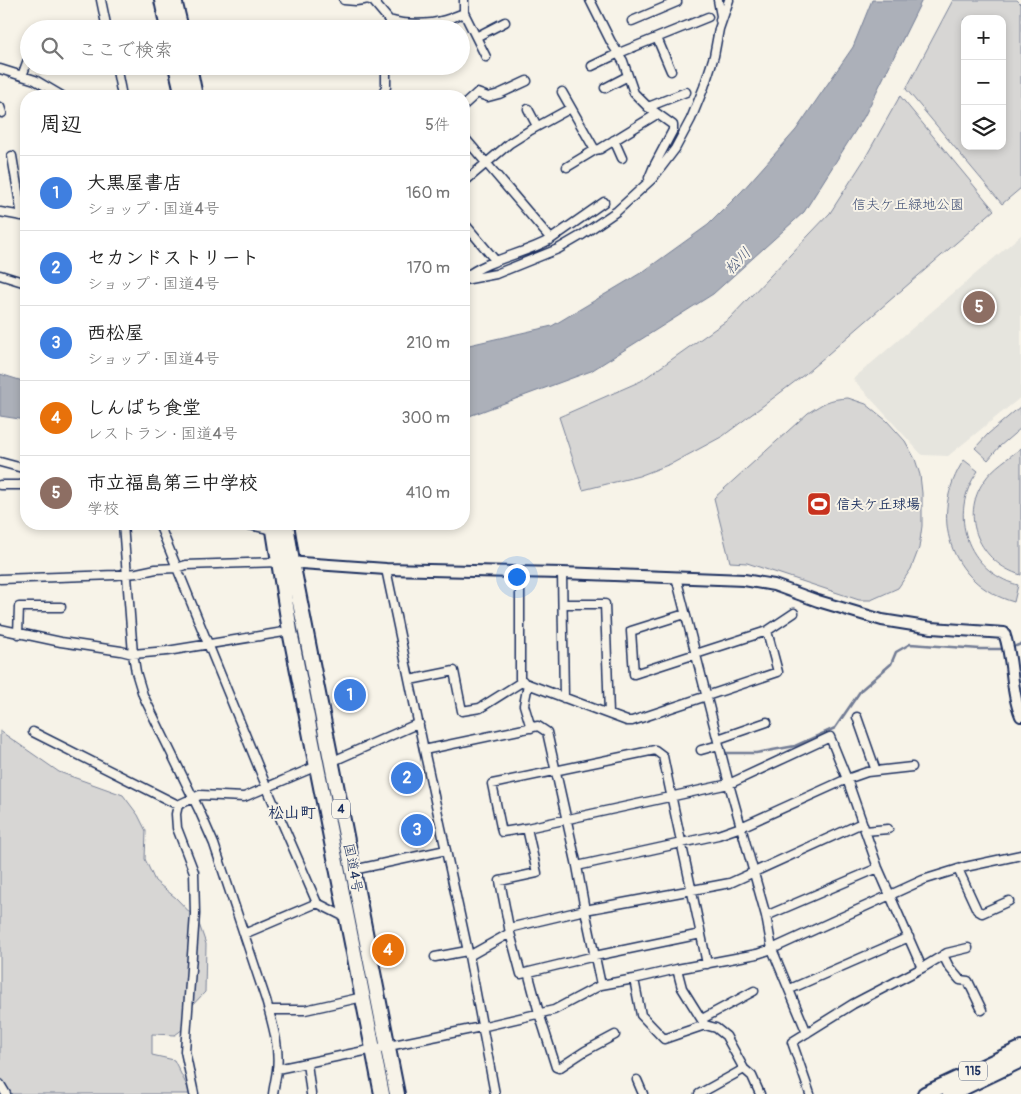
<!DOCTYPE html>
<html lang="ja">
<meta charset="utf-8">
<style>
:root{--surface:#fff;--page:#f2f2f2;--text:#222;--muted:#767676;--line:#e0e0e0;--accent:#c8321e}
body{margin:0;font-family:Pangolin,"Klee One",sans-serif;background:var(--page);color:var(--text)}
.controls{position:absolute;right:15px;top:15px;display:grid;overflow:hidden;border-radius:10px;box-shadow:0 2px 8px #0003}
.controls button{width:45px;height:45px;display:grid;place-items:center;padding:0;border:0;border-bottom:1px solid var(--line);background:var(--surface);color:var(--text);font:25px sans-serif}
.you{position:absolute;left:516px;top:576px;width:18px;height:18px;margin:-12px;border:4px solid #fff;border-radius:50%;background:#1a73e8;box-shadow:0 0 0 8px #1a73e833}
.badge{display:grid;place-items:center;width:32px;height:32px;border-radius:50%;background:var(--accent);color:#fff;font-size:16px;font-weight:700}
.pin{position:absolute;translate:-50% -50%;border:2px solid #fff;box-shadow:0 1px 5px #0006}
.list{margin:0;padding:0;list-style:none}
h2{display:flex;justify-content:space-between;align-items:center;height:65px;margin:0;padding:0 20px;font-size:21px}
h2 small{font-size:16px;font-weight:400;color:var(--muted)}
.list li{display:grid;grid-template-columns:32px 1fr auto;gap:15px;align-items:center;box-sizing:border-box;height:75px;padding:0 20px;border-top:1px solid var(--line)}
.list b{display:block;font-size:19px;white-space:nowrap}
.list p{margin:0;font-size:16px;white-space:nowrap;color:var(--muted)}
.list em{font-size:16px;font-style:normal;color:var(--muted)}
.icon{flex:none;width:28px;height:28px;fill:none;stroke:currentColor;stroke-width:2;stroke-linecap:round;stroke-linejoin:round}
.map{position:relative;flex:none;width:1021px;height:1094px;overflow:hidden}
.search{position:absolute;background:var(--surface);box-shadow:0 2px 8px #0003;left:20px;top:20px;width:450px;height:55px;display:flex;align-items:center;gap:12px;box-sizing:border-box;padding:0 18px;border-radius:28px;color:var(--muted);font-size:19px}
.panel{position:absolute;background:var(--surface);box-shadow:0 2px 8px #0003;left:20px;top:90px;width:450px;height:440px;border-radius:20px}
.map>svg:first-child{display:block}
</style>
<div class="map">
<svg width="1021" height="1094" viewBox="0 0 1021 1094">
<rect width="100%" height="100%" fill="#f7f3e8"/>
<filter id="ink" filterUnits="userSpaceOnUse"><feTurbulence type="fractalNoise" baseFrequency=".02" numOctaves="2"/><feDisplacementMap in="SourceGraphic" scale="10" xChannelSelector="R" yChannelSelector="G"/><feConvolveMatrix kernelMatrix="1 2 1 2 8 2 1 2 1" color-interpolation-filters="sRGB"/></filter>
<g filter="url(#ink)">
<!-- built -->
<path fill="#e6e5de" d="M1021 235V397L948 456 922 455 853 379Z"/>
<!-- green -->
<path fill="#d7d6d4" stroke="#798299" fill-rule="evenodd" d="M953 0H1017L1021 4V188L1002 204 906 89ZM965 19H1002V146H965Z
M900 96 994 210 805 374 723 436 673 463 639 476 583 490 559 417 641 381 729 319 830 213 864 160Z
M848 398 866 404 887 421 905 441 915 459 920 475 922 493V526L919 548 911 569 898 588 871 600H859L747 563 730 562 714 498 808 413C824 403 828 399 848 398Z
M1021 406V428L1000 446 988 460 975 448 988 434Z
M1021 448V575C980 563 959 517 984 481 993 467 1009 458 1021 448Z
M964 460 978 471C947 514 967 571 1018 585L1014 602C949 584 928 514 964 460Z
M0 731 59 772 123 795 138 815 146 831 145 859 155 881 176 898 198 921 206 944 205 992 186 1012 183 1029 175 1035 152 1034V1055L174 1060 191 1094H0Z"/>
<!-- water -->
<path fill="#acb0b9" stroke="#727c95" d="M872 0H922L864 117 804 212 713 294 591 371 464 418V347L469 345 552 326 644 271 708 225 742 191 796 130 853 47Z
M0 374 26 382V420L0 416Z"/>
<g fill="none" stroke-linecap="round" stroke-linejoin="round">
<!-- stream -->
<path stroke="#727c95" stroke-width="2.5" d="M1016 646 1021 644
M724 753H756L795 746 835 728 861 690 891 664 896 652 910 644 980 649H1005"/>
<defs>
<path id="minor" d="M101 0 107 29
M344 0 356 1 364 0
M370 0 373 1 389 20
M464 0V13L486 57
M590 0 611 42 623 61 634 93 648 107 673 125V130L654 166 649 178
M718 0 721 16 720 20
M632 21 677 2 676 0
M64 29 65 28
M388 29 389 20C405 25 429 25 445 20 452 18 458 15 464 13
M476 37 505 22
M657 38 671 71
M116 66 122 96
M592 66 619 53 708 17
M0 69 35 80 62 96
M22 76 29 57
M605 88 628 76
M562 92 595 150
M426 94 428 96
M381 96 386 87V66
M464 105 477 93 488 97 499 94 527 81
M0 107 2 113
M648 107 686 92
M528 109 537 126
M464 137 551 239C523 255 490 258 464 278
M614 140 622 158
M12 156 22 216
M567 167 595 150 600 149 657 114
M464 182 510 143 529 131 571 108
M0 212 22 216H26
M464 223 495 260
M551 239 604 202
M0 275 26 283
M464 280 496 274 558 249 582 235 617 211 653 178 675 149 691 119 704 87 714 56 719 29 729 0
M0 462 26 469
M0 485H19L26 484
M123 524 133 654 136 672 143 695 199 810 214 844 266 1000C272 1023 280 1046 277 1070 276 1078 274 1086 273 1094
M159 524 267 788 317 903 347 918
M245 524 274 530
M386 569 424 750 469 956 495 1094
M520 572V679L525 683 627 721H632L778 672 767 631
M562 573 564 698
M676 577 729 784 527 828 502 832 492 784 655 750 663 756C677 825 693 894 707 964
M0 579 116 575 137 573 156 569 176 568 186 565 280 562
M563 604H605L609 714
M685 614 631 631 634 674 767 631 794 613
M0 629 61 642 121 651 133 654 167 651 290 631
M18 634 19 607H61
M410 680 454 671 462 711 480 708 523 681
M528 684 524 705 531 728
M857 717 876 771
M33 732 178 805
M718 739 767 722
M424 750 538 726 547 732 577 866 585 910 601 985
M701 750 719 745
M331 762 419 723
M527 828 537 873 500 881 510 933 521 974 595 956 701 934
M865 831 888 829
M577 866 718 835 741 827 847 779 867 772 912 767
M958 869 977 910 982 913 1009 901
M353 870 446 850
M766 916 878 868
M509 928 585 910 730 883 862 823
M244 934 317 903
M943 955 949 967 960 980 968 981 982 1010
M469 956 510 933
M435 957 467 951
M528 972 539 1013 556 1067 559 1068 585 1051 615 1035
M634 979 641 1015 664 1039 705 1025 682 988 677 969
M790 989 909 937
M269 1010H305L363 997
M702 1019 754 991
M705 1025 716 1028 726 1036 744 1069 752 1076 760 1094
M807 1033 772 949 766 916 729 784 830 737 847 779 878 868 922 968
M307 1063 311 1094
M277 1069 481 1027 554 1010 601 985 634 979 677 969 757 954 772 949 923 880 965 867 1021 855
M637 1080 643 1094
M0 1084 6 1094
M194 1094 185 1051 195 914 194 872 177 828 176 814 178 805 200 795 244 797 317 766
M699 1094 744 1069
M810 1094 792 1042 853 1004 922 968 947 953 968 948"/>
<path id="tertiary" d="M287 562 386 569 562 573 744 580 774 585 818 601 882 620 932 628 1004 633C1014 660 1010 690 1021 716"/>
<path id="trunk" d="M162 0 168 29
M174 0 181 29
M176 66 183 96
M189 66 195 96
M273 524 290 631 382 1094
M286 524 292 562 397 1094
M925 1094 1021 1049
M950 1094 1021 1060"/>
</defs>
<!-- minor casing -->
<use href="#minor" stroke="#1b2f5e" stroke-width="11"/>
<!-- tertiary casing -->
<use href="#tertiary" stroke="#1b2f5e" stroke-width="14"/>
<!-- trunk casing -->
<use href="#trunk" stroke="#1b2f5e" stroke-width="18"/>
<!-- minor -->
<use href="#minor" stroke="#f7f3e8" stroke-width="8"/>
<!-- tertiary -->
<use href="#tertiary" stroke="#f7f3e8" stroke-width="10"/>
<!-- trunk -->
<use href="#trunk" stroke="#f7f3e8" stroke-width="14"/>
</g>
</g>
<!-- icons -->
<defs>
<symbol id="stadium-square" viewBox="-11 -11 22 22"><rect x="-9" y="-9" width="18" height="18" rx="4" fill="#c8321e" stroke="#f7f3e8"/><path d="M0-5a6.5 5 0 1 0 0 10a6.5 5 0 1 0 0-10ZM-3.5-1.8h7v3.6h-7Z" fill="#fff"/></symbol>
</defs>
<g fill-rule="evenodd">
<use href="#stadium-square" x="805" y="490" width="28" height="28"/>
</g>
<g text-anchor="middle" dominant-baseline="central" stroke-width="4" stroke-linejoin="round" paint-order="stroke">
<!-- shield labels -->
<g fill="#f7f3e8" stroke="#5d6a87" stroke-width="1">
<rect x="332" y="799.5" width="18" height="19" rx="4"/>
<rect x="959" y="1061.5" width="28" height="19" rx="4"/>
</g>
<g font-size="12" font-weight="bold" fill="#1b2f5e">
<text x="341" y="809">4</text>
<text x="973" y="1071">115</text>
</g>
<!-- park labels -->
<g font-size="14" fill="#415076" stroke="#f7f3e8">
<text x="908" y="204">信夫ケ丘緑地公園</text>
</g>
<!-- poi labels -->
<g font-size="14" font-weight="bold" fill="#1b2f5e" stroke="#f7f3e8" text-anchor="start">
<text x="836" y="504">信夫ケ丘球場</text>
</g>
<!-- street labels -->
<g font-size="14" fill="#1b2f5e" stroke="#f7f3e8">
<text transform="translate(353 868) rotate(79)">国道4号</text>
</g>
<!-- water labels -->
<g font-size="15" font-style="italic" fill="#465679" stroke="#f7f3e8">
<text transform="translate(738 261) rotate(-46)">松川</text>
</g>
<!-- quarter labels -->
<g font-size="16" font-weight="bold" fill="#1b2f5e" stroke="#f7f3e8">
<text x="292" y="813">松山町</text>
</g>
</g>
</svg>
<div class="controls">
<button>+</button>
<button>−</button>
<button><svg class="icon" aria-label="layers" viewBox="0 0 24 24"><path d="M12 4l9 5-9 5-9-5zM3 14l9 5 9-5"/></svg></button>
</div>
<div class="you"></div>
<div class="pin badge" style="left:350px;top:695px;background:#3f7fe0">1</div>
<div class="pin badge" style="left:407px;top:778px;background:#3f7fe0">2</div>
<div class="pin badge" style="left:417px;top:830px;background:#3f7fe0">3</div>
<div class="pin badge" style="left:388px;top:950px;background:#e8710a">4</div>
<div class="pin badge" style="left:979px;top:307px;background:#8d6e63">5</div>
<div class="search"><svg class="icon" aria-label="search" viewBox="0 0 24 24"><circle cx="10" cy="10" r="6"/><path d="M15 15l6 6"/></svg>ここで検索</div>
<section class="panel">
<h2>周辺<small>5件</small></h2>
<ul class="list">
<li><span class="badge" style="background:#3f7fe0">1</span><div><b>大黒屋書店</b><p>ショップ · 国道4号</p></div><em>160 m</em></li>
<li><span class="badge" style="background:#3f7fe0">2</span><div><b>セカンドストリート</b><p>ショップ · 国道4号</p></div><em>170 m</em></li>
<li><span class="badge" style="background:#3f7fe0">3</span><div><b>西松屋</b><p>ショップ · 国道4号</p></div><em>210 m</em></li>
<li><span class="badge" style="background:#e8710a">4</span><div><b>しんぱち食堂</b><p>レストラン · 国道4号</p></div><em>300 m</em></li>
<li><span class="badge" style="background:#8d6e63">5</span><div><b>市立福島第三中学校</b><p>学校</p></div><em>410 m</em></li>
</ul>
</section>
</div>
